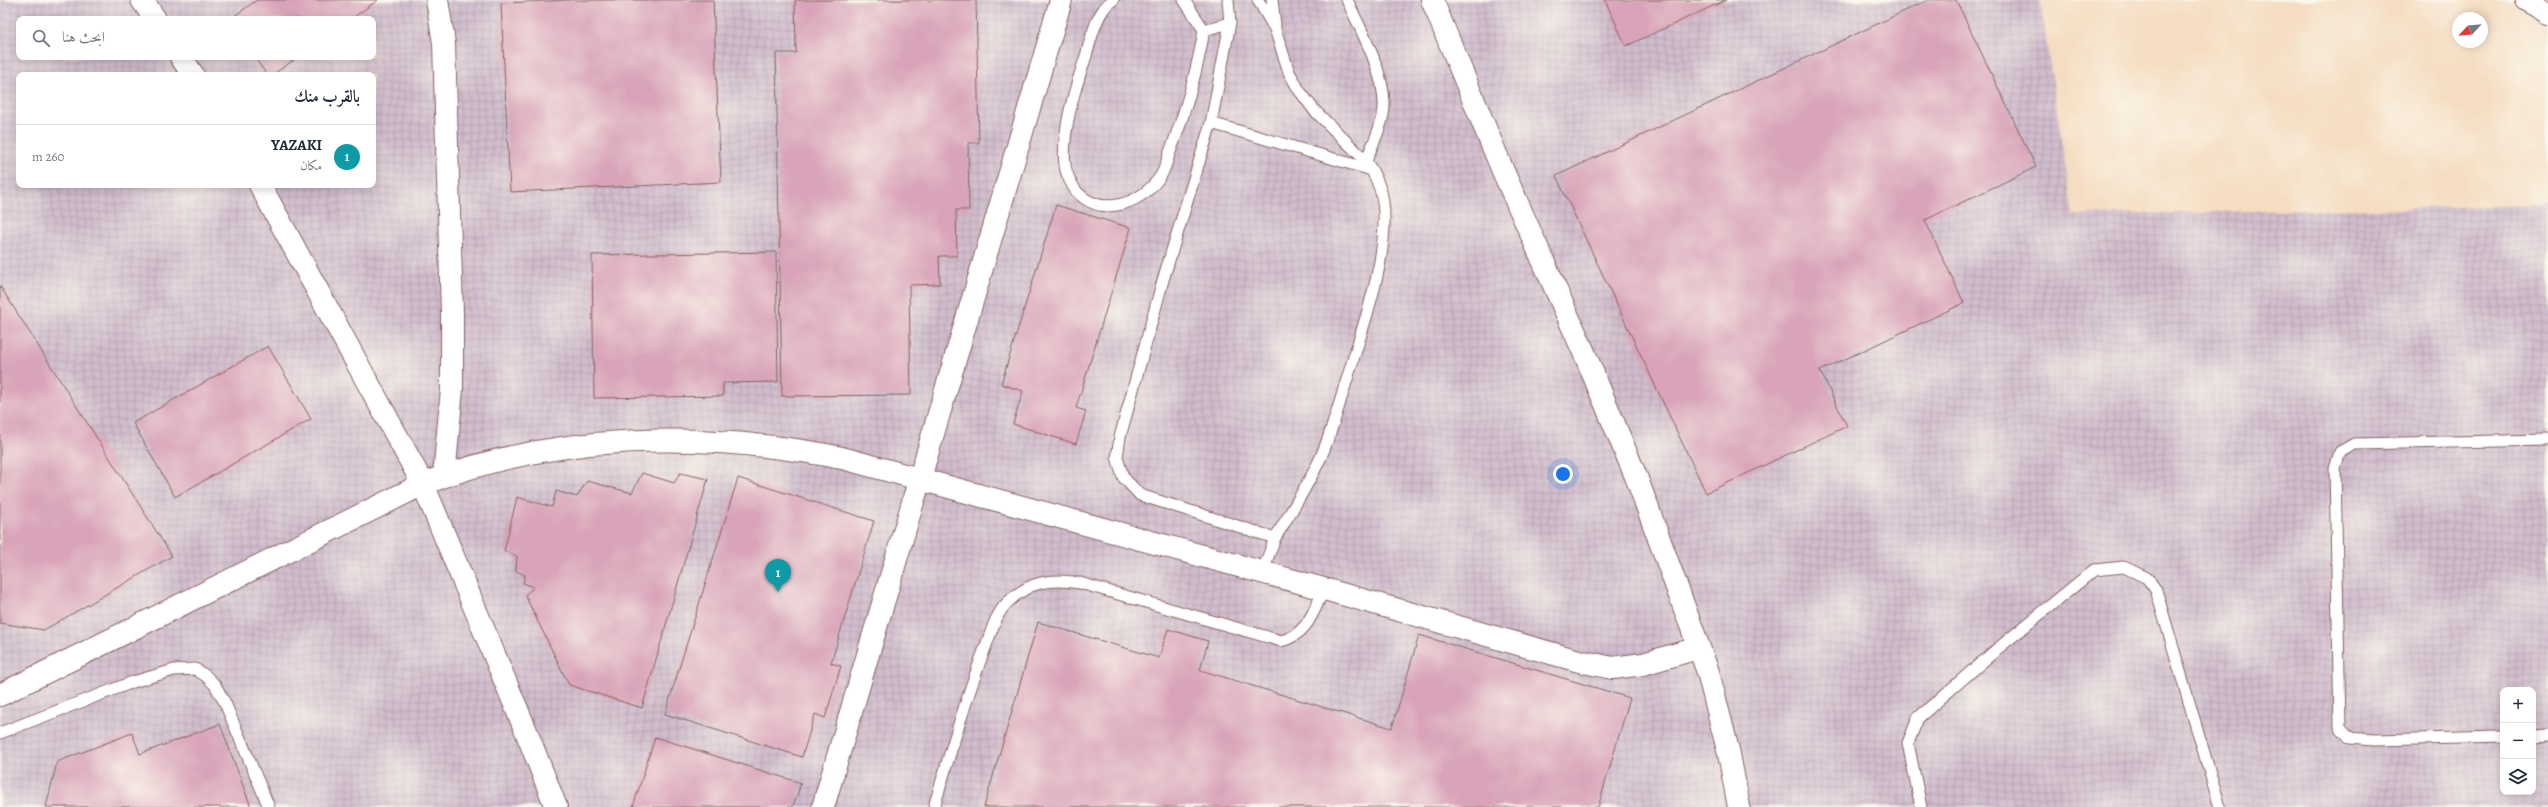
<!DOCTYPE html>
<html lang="ar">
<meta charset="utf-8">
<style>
:root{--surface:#fff;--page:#f2f2f3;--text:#1f2937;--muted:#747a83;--line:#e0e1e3;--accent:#1f6fb2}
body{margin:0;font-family:Alegreya,Amiri,serif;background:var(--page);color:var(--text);direction:rtl}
.controls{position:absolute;right:12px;bottom:12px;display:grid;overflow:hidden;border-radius:8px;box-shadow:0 2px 10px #0003}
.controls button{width:36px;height:36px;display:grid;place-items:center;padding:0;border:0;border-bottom:1px solid var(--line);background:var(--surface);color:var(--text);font:20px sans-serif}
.compass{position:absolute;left:2452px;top:12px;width:36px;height:36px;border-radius:50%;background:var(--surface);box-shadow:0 2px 10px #0003;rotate:244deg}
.you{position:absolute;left:1563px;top:474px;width:14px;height:14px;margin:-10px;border:3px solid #fff;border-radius:50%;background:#1a73e8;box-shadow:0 0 0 6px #1a73e833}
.badge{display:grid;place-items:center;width:26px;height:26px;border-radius:50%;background:var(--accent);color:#fff;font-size:13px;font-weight:700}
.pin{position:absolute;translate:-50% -33px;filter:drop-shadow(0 1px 2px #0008)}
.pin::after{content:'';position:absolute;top:21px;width:14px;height:12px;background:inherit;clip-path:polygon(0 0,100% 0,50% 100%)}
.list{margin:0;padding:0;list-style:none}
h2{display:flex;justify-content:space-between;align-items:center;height:52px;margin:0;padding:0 16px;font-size:17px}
h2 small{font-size:13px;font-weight:400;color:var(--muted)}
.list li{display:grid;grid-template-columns:26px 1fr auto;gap:12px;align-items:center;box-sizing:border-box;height:64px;padding:0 16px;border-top:1px solid var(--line)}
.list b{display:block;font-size:15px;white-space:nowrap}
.list p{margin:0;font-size:13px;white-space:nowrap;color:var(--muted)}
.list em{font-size:13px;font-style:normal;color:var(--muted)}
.icon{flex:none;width:22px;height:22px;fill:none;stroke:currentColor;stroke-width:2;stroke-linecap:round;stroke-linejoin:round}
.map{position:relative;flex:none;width:2548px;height:807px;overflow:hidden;direction:ltr}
.search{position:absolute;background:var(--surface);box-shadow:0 2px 10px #0003;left:16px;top:16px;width:360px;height:44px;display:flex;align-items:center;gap:10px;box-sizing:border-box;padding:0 14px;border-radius:8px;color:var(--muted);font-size:15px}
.panel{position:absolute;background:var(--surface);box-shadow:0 2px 10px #0003;left:16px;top:72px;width:360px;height:116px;border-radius:8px;direction:rtl}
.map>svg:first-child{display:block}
</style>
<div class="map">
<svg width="2548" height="807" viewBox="0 0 2548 807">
<defs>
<pattern id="industrial-grid" width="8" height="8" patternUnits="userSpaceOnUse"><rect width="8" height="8" fill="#d0bdcd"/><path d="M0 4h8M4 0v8" fill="none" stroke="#b4a2b0"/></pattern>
</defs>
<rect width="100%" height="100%" fill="#fbf7ec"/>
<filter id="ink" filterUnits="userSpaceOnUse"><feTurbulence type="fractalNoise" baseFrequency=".025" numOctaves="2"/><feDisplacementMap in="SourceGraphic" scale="8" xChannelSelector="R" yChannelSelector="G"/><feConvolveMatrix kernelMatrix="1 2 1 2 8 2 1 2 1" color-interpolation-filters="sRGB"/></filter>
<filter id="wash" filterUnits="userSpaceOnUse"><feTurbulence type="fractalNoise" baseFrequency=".012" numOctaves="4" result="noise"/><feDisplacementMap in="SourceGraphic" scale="16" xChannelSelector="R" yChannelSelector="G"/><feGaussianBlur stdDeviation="0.9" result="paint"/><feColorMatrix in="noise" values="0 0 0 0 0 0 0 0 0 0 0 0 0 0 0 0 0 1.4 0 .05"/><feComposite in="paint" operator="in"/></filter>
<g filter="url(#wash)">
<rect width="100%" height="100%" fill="#f5ddc1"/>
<!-- industrial -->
<path fill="url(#industrial-grid)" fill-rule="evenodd" d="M0 0H2040L2073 215 2548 205V807H0ZM19 19H373V57H19ZM19 75H373V185H19ZM2503 690H2533V792H2503Z"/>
<g id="blocks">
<!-- building -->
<path fill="#d9a4b9" d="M257 0H378L351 19H230Z
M572 0H713L721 182 510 192 501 3Z
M795 0H976L979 143H968L969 210H956L957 256H939L940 284 909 285 911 395 782 396 776 53H796Z
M1605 0H1726L1626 46Z
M1928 0H1956L2036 167 1925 220 1964 303 1820 371 1847 426 1706 493 1556 176Z
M254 57H298L272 75H267Z
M1056 205 1131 228 1076 408 1086 411 1076 444 1013 424 1023 391 1001 384Z
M776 252 778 382 723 383V396L594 398 592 255Z
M0 286 172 556 44 630 0 623Z
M268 346 311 419 175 497 133 423Z
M642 473 674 483 680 473 708 479 642 708 569 685 525 595 534 587 523 583 525 575 516 571 517 556 504 551 517 497 552 507 556 491 577 497 587 481 632 493Z
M738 478 874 521 831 663 841 666 825 718 815 714 802 757 665 714Z
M1038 622 1159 658 1168 629 1208 641 1200 670 1392 728 1419 635 1630 698 1598 807H984Z
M220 724 251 807H46L57 762 132 733 140 754Z
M655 737 801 783 793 807H633Z"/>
</g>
</g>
<g filter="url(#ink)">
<use href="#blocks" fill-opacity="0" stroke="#866260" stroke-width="1"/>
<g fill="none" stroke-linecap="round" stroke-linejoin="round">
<defs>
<path id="lane" d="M1113 0C1096 11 1091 40 1085 59 1075 88 1061 134 1065 165 1066 174 1072 186 1077 192 1102 218 1140 204 1160 177 1165 170 1167 160 1170 152 1185 113 1197 72 1204 30
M1184 0 1204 30 1230 23
M1228 0 1230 23 1211 123 1163 280 1120 437 1117 457 1123 477 1140 495 1275 538 1262 573
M1258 0 1275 29 1289 72 1299 90 1314 110 1366 161C1374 174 1381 186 1383 202 1390 254 1363 326 1348 376 1339 404 1332 432 1320 459 1307 487 1291 512 1275 538
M1272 0 1275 25
M1347 0C1360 28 1383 70 1384 102 1385 121 1373 143 1366 161
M1211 123 1372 170
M0 733 133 682 174 670 195 669 206 676 215 685 225 703 269 807
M2503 737 2374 740 2350 738 2340 727 2335 468 2340 452 2354 444 2548 440
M2533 737 2548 736
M934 807C950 754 965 700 985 648 991 633 996 613 1008 602 1030 581 1051 578 1080 583L1281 641C1308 634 1313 612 1324 589
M1921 807 1908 743 1918 718 1996 650 2094 570 2124 567 2147 578 2156 590 2220 807"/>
<path id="street" d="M142 0 155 19
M437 0 444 43 452 313V389L444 476
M1432 0 1503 171 1586 357 1637 479 1708 672 1729 754 1739 807
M2527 0 2548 13
M181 57 193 75
M260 185 423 484 526 731 556 807
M0 695 423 484C554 432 705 431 842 458L1324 589 1579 661 1613 668 1643 664 1698 648
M823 807 1061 0"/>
</defs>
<!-- lane casing -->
<use href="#lane" stroke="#866260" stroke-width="13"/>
<!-- street casing -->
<use href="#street" stroke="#866260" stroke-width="24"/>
<!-- lane -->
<use href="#lane" stroke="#fff" stroke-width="11"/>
<!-- street -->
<use href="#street" stroke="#fff" stroke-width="22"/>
</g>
</g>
</svg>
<div class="controls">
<button>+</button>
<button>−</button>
<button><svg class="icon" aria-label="layers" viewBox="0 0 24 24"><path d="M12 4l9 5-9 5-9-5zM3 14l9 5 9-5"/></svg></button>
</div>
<svg class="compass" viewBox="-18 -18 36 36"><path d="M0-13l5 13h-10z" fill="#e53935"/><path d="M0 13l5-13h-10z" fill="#747a83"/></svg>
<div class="you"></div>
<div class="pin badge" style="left:778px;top:592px;background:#0f9aa8">1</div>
<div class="search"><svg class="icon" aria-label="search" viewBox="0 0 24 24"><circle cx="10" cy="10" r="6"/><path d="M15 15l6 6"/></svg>ابحث هنا</div>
<section class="panel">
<h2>بالقرب منك<small></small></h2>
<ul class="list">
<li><span class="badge" style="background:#0f9aa8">1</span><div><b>YAZAKI</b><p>مكان</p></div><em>260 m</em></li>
</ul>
</section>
</div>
